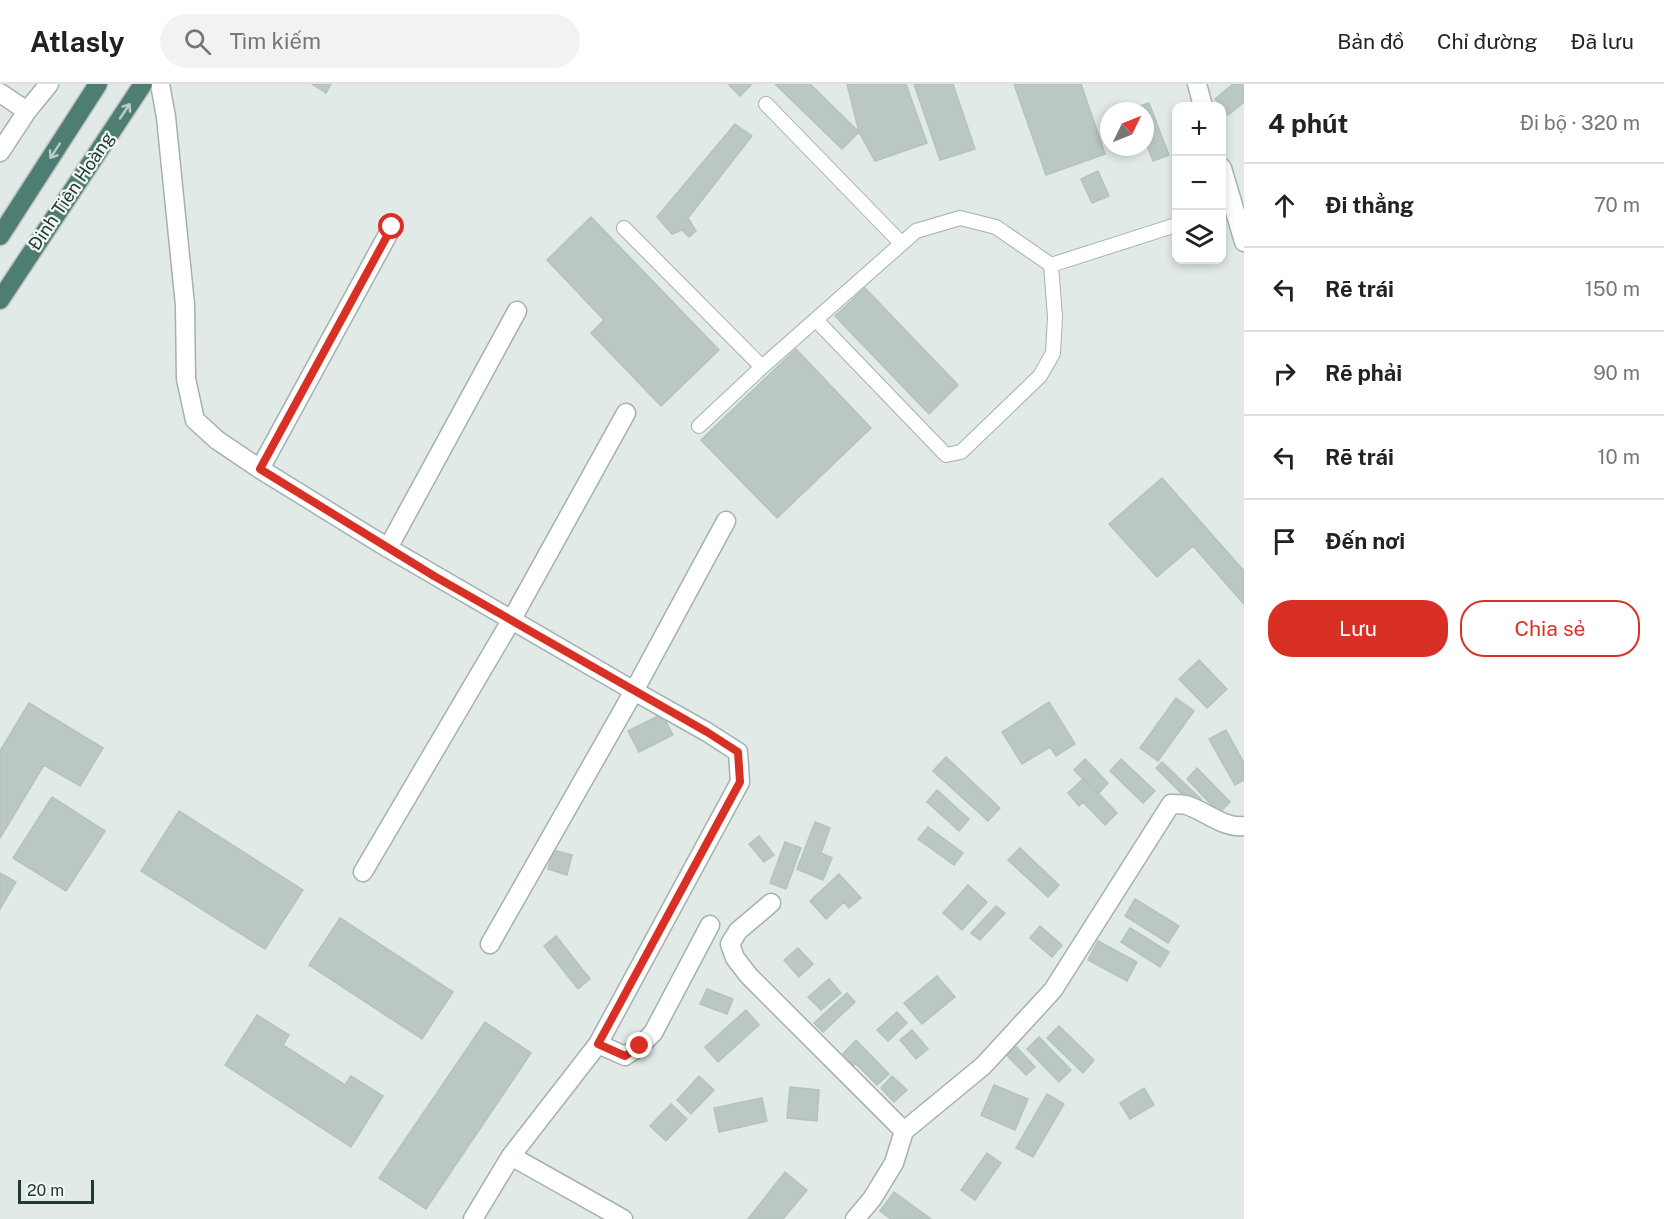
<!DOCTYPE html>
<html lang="vi">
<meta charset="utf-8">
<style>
:root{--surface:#fff;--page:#f2f2f2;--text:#222;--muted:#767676;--line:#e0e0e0;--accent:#d93025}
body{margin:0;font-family:"Public Sans",sans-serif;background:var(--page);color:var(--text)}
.controls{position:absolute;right:18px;top:18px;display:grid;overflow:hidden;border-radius:12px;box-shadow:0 3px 9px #0003}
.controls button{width:54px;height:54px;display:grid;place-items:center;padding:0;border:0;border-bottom:2px solid var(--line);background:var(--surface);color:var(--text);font:30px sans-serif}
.compass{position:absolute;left:1100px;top:18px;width:54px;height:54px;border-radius:50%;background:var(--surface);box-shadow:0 3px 9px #0003;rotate:47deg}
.scale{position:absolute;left:18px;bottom:15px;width:76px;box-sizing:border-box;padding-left:6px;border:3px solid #233933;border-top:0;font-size:16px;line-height:21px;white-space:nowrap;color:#233933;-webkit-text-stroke:4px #f1f7f4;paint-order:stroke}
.stop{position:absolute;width:18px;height:18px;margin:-14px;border:4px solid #d93025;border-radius:50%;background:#fff}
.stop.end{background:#d93025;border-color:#fff;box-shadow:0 2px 6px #0008}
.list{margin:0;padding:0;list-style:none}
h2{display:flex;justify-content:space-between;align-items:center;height:78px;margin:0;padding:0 24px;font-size:26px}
h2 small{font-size:20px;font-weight:400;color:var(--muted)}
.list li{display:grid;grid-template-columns:39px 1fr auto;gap:18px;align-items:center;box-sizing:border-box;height:84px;padding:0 24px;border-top:2px solid var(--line)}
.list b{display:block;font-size:22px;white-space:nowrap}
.list em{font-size:20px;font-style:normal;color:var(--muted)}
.actions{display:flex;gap:12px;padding:18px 24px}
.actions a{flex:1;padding:14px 0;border:2px solid var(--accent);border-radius:24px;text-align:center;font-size:21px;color:var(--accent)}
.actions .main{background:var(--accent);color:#fff}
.icon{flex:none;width:33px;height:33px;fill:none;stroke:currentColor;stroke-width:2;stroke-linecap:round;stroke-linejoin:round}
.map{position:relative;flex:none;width:1244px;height:1135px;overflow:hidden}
header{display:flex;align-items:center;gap:36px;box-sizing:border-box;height:84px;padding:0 30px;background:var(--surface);border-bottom:2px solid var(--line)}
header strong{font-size:28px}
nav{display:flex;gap:33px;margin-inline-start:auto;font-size:21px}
.search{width:420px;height:54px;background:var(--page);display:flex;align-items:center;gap:15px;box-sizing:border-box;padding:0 21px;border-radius:33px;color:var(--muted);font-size:22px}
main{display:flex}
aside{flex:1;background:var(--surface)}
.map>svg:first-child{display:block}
</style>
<header>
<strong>Atlasly</strong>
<div class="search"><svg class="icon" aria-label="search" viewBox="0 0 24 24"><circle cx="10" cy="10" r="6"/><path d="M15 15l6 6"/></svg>Tìm kiếm</div>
<nav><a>Bản đồ</a><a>Chỉ đường</a><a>Đã lưu</a></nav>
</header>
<main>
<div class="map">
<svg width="1244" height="1135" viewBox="0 0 1244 1135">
<rect width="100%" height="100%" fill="#e1eae6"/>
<!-- building -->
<path fill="#bac7c2" stroke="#b4c3bd" stroke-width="1.5" d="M312 0H331L326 9Z
M728 0H752L740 12Z
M775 0H810L859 48 842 65Z
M847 0H906L927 59 875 77 859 48Z
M914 0H953L975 65 940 76Z
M1014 0H1081L1105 70 1046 91Z
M1233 0H1244V18L1228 31 1215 15Z
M1149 19 1169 71 1153 77 1145 56V27H1134V24Z
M735 40 752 52 688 134 696 147 689 153 682 146 672 150 657 133Z
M1098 87 1109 112 1092 119 1081 95Z
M591 133 719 266 661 322 591 249 604 236 547 176Z
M865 204 958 301 929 330 835 232Z
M796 265 871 344 777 434 701 356Z
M1162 394 1244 487V520L1193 462 1157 493 1109 440Z
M1199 576 1227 605 1207 624 1179 595Z
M1176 614 1194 627 1158 677 1140 664Z
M1049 618 1075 660 1056 672 1050 663 1022 680 1002 648Z
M29 619 103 664 80 702 44 681 0 754V667Z
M662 630 673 651 639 668 628 647Z
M1226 646 1244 679V696L1235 701 1209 655Z
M946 673 1000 724 988 737 933 687Z
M1085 675 1108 699 1098 710 1074 686Z
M1121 675 1155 707 1143 719 1110 687Z
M1162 678 1201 715 1194 722 1156 684Z
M1197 684 1230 718 1219 729 1187 695Z
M1084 694 1117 729 1105 741 1083 718 1079 722 1068 709Z
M937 706 969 735 959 747 927 718Z
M52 713 105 747 66 807 13 774Z
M179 727 303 806 265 865 141 787Z
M815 738 830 744 821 769 832 774 823 796 797 785Z
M928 743 963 769 954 781 918 755Z
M759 752 774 771 764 778 749 760Z
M785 758 801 764 786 805 770 799Z
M1020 764 1059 801 1048 813 1008 776Z
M553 766 572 771 567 791 548 785Z
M0 789 16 798 0 825Z
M839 790 861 814 849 824 844 818 826 835 810 817Z
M968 801 987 818 962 846 943 829Z
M1135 815 1179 842 1168 859 1125 832Z
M996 822 1005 829 980 856 971 849Z
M340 834 453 908 422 955 309 881Z
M1040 842 1062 861 1052 873 1030 854Z
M1130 844 1169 868 1160 883 1121 858Z
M556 852 590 895 578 905 544 862Z
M1098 857 1137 878 1127 897 1088 876Z
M798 864 813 880 799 893 784 876Z
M937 892 955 913 922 940 904 919Z
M829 895 841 909 821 926 808 913Z
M707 905 733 915 727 930 700 920Z
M847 909 855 918 823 948 814 939Z
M746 926 759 941 718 978 705 963Z
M897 928 907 939 888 957 877 946Z
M257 931 289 951 283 961 345 1001 351 992 383 1012 351 1063 225 981Z
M485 938 531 969 426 1125 379 1094Z
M1059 942 1094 976 1083 989 1047 954Z
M912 946 928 965 916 975 900 956Z
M1039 953 1071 986 1059 998 1027 965Z
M856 956 889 990 877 1001 855 979 852 983 841 972Z
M1010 956 1035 983 1026 991 1000 964Z
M699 992 714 1006 691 1030 677 1016Z
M892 992 907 1006 894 1018 881 1004Z
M994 1001 1028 1015 1015 1046 981 1031Z
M790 1003 819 1006 817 1037 787 1034Z
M1144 1004 1154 1021 1130 1035 1120 1019Z
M1047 1010 1064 1020 1033 1073 1016 1064Z
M762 1014 767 1037 719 1048 714 1024Z
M671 1020 687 1035 666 1057 650 1042Z
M987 1069 1001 1079 975 1116 961 1106Z
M785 1088 807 1106 783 1135H748Z
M894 1108 931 1135H891L880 1127Z"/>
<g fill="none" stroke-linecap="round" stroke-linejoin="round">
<defs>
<path id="service" d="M766 20 901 159
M624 144 762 283
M816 236 946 371 961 368 1040 292 1053 269 1055 233 1051 181
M699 342 762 283 916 147 960 134 996 143 1051 181 1176 141"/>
<path id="minor" d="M160 0 166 33 185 221 186 295 195 336 217 356 260 385 388 464 634 607 707 648 738 668 740 698 598 960 511 1072 473 1135
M0 9 27 27
M0 68 27 27 49 0
M260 385 392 143
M388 464 517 227
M363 788 512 535 626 329
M771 819 738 847 730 860 735 874 749 892 904 1047
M490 860 634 607 726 437
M598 960 625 972 640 962 653 949 710 841
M511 1072 623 1135
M855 1135 872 1115 894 1079 904 1047 983 982 1053 906 1171 720C1176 720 1181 720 1186 721 1204 726 1224 745 1244 742"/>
<path id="secondary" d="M1197 0 1203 22
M1222 84 1244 158"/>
<path id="trunk" d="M0 152 98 0
M0 216 143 0"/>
</defs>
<!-- service casing -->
<use href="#service" stroke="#a4b1ad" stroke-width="16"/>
<!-- minor casing -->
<use href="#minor" stroke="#a4b1ad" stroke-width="21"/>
<!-- secondary casing -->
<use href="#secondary" stroke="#a1b5ae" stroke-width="21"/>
<!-- trunk casing -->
<use href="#trunk" stroke="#bdc4c2" stroke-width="21"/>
<!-- service -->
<use href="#service" stroke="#fff" stroke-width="14"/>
<!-- minor -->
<use href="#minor" stroke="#fff" stroke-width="18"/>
<!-- secondary -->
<use href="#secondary" stroke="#fff" stroke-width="18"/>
<!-- trunk -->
<use href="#trunk" stroke="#4e7e73" stroke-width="18"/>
</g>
<!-- one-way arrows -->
<defs><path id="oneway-shaft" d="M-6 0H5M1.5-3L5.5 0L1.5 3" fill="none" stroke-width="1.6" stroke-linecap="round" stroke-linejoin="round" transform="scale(1.5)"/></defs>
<g stroke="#b8cdc7">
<use href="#oneway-shaft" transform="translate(125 27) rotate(-56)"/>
<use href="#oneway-shaft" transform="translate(55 67) rotate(123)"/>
</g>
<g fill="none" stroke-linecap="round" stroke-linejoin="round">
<!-- route -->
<path stroke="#d93025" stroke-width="8" d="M392 143 260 385 434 492 707 648 738 668 740 698 598 960 625 972 640 962"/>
</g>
<g text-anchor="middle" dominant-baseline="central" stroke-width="4.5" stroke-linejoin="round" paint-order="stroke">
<!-- street labels -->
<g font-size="18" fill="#233933" stroke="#f1f7f4">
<text transform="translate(71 107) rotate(-56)">Đinh Tiên Hoàng</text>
</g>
</g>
</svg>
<div class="controls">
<button>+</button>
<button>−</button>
<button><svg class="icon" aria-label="layers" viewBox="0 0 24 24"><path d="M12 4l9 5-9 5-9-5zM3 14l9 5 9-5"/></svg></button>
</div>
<svg class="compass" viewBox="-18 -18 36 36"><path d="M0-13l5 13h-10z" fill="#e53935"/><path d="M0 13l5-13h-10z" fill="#767676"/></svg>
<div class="scale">20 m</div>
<div class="stop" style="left:392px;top:143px"></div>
<div class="stop end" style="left:640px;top:962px"></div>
</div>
<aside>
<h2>4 phút<small>Đi bộ · 320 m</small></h2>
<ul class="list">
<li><svg class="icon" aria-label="ahead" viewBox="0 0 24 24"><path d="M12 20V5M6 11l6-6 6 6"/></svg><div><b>Đi thẳng</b></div><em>70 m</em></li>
<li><svg class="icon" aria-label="left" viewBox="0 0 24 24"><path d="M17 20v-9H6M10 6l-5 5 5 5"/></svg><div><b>Rẽ trái</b></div><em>150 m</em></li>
<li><svg class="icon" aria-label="right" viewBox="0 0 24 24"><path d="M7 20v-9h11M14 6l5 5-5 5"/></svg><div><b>Rẽ phải</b></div><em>90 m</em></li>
<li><svg class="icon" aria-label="left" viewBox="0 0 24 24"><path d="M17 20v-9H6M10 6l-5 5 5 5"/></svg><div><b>Rẽ trái</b></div><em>10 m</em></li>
<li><svg class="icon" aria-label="arrive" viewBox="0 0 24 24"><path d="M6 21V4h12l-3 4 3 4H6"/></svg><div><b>Đến nơi</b></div></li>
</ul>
<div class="actions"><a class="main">Lưu</a><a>Chia sẻ</a></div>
</aside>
</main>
